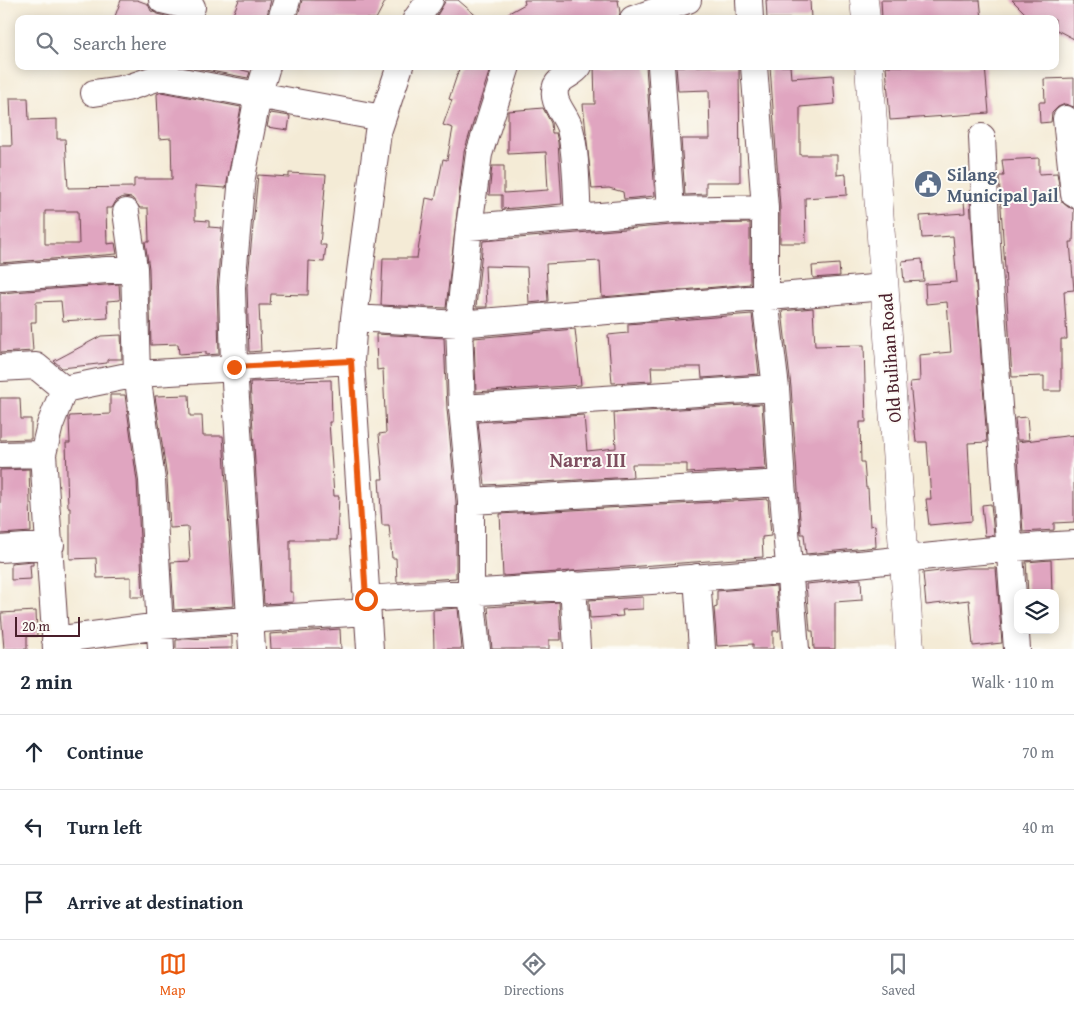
<!DOCTYPE html>
<meta charset="utf-8">
<style>
:root{--surface:#fff;--page:#f6f6f7;--text:#1f2937;--muted:#747a83;--line:#e0e1e3;--accent:#ea580c}
body{margin:0;font-family:"Gentium Book Plus",serif;background:var(--page);color:var(--text)}
.controls{position:absolute;right:15px;bottom:15px;display:grid;overflow:hidden;border-radius:10px;box-shadow:0 2px 12px #0003}
.controls button{width:45px;height:45px;display:grid;place-items:center;padding:0;border:0;border-bottom:1px solid var(--line);background:var(--surface);color:var(--text);font:25px sans-serif}
.scale{position:absolute;left:15px;bottom:12px;width:65px;box-sizing:border-box;padding-left:5px;border:2px solid #4a1f2b;border-top:0;font-size:14px;line-height:18px;white-space:nowrap;color:#4a1f2b;-webkit-text-stroke:4px #fdfcf7;paint-order:stroke}
.stop{position:absolute;width:15px;height:15px;margin:-11px;border:4px solid #ea580c;border-radius:50%;background:#fff}
.stop.end{background:#ea580c;border-color:#fff;box-shadow:0 1px 5px #0008}
.list{margin:0;padding:0;list-style:none}
h2{display:flex;justify-content:space-between;align-items:center;height:65px;margin:0;padding:0 20px;font-size:21px}
h2 small{font-size:16px;font-weight:400;color:var(--muted)}
.list li{display:grid;grid-template-columns:32px 1fr auto;gap:15px;align-items:center;box-sizing:border-box;height:75px;padding:0 20px;border-top:1px solid var(--line)}
.list b{display:block;font-size:19px;white-space:nowrap}
.list em{font-size:16px;font-style:normal;color:var(--muted)}
.icon{flex:none;width:28px;height:28px;fill:none;stroke:currentColor;stroke-width:2;stroke-linecap:round;stroke-linejoin:round}
.map{position:relative;flex:none;width:1074px;height:649px;overflow:hidden}
.search{position:absolute;background:var(--surface);box-shadow:0 2px 12px #0003;left:15px;right:15px;top:15px;height:55px;display:flex;align-items:center;gap:12px;box-sizing:border-box;padding:0 18px;border-radius:10px;color:var(--muted);font-size:19px}
.sheet{height:290px;background:var(--surface)}
nav{display:flex;justify-content:space-around;align-items:center;box-sizing:border-box;height:70px;border-top:1px solid var(--line);background:var(--surface);font-size:14px;color:var(--muted)}
nav a{display:grid;justify-items:center;gap:2px}
nav .on{color:var(--accent)}
.map>svg:first-child{display:block}
</style>
<div class="map">
<svg width="1074" height="649" viewBox="0 0 1074 649">
<rect width="100%" height="100%" fill="#fdfcf7"/>
<filter id="ink" filterUnits="userSpaceOnUse"><feTurbulence type="fractalNoise" baseFrequency=".02" numOctaves="2"/><feDisplacementMap in="SourceGraphic" scale="10" xChannelSelector="R" yChannelSelector="G"/><feConvolveMatrix kernelMatrix="1 2 1 2 8 2 1 2 1" color-interpolation-filters="sRGB"/></filter>
<filter id="wash" filterUnits="userSpaceOnUse"><feTurbulence type="fractalNoise" baseFrequency=".0096" numOctaves="4" result="noise"/><feDisplacementMap in="SourceGraphic" scale="20" xChannelSelector="R" yChannelSelector="G"/><feGaussianBlur stdDeviation="1.12" result="paint"/><feColorMatrix in="noise" values="0 0 0 0 0 0 0 0 0 0 0 0 0 0 0 0 0 1.4 0 .05"/><feComposite in="paint" operator="in"/></filter>
<g filter="url(#wash)">
<rect width="100%" height="100%" fill="#f4ebd6"/>
<g id="blocks">
<!-- building -->
<path fill="#e0a5c0" fill-rule="evenodd" d="M121 0H137L148 4 151 11 158 14 176 19H114Z
M239 0H271L266 19H246L233 14Z
M302 0H386L376 19H307L298 16Z
M446 0H458L480 19H435Z
M524 0H618L620 13 618 19H498L525 4Z
M766 0H810L811 19H767Z
M881 0H980L982 19H882Z
M1012 0H1074V39L1055 29V19H1031Z
M184 66H226L250 72 248 78Z
M460 66H491L464 152 446 308 381 305 383 258H417L426 198 435 200 443 159 447 160 453 128 443 125 452 100 449 99Z
M594 66H646L655 196 624 199 623 192 609 188 592 189 583 104H595Z
M676 66H739L740 182H706V194L685 195 681 139H710L709 90 678 91Z
M770 66H790L791 78 833 75 835 104 800 107V155H837V175L846 174 847 195 805 198 806 243H780V207Z
M886 66H985L989 113 890 120Z
M1074 78V107L1065 104 1058 107 1052 113 1051 122 1040 123 1039 102H1045L1044 79Z
M161 92 241 107 226 188 195 186V220L209 221V227L222 228 217 287 219 354 206 355V352L179 354 178 344 151 345 149 268 145 242H149L148 208H140L132 198 123 197 116 201 112 208H106L107 244 115 243 117 254 0 263V146H12L10 98H28L29 120 57 119V139H65L68 188 134 187V179H172L171 138 159 139 157 94ZM45 211H78L79 244H45Z
M543 108 551 123 552 133H556L558 142 562 204 502 209V195H489L492 166H504V193L548 190 546 152 508 154V111Z
M270 113 290 116 288 130 267 127Z
M1039 158V174L1057 173 1062 202 1068 207 1074 209 1073 242H1070L1074 290 1064 291 1067 339H1061V391H1044V376L1012 377 999 176H1004L1002 160Z
M289 173 326 175 320 245H326L324 262 309 261 308 295 271 294 270 305H259L261 351 249 352 247 287 258 175 289 177Z
M970 200 987 442 968 443 972 521 929 525 926 499H931L927 442H916L910 382 920 381 919 355 951 352 947 302 926 304 925 284 957 282 953 236 922 238 920 216 965 213 964 201Z
M750 223V284L602 297 600 261 546 264 548 301 529 303 527 267 485 266 487 307H476L483 241 672 225Z
M922 259 924 281 904 282 902 261Z
M839 264 840 276 813 278 812 266Z
M119 284 120 300 107 301 108 318 63 321 61 301 36 302V322H31L33 351 0 353V293Z
M813 308 815 346 864 345 866 422H860L861 462H864L866 488H868L870 526 875 525 876 547 806 554 804 534H801L791 387 782 311Z
M752 314 759 374 702 378 701 367H651L652 381 612 383 608 335 628 333V324Z
M575 329 581 385 476 392 474 338Z
M376 334 444 338 447 409 456 502V578L397 582 396 558H392L389 525H382L379 479H383L379 434 386 433 383 369 377 370Z
M121 335 122 359H109L107 360V363L62 368 54 361 101 336Z
M331 380 332 422H329L334 496H339L337 540H290V592H293V602L264 604 250 382Z
M110 395H125L137 481 143 597H131V577L97 578 96 558 70 559V507H68L66 443H70L69 418 70 416 110 414Z
M189 395 190 416H202L203 436H223L234 606 174 610 171 562 190 561 188 527 170 528 167 478 155 396Z
M0 398H20L21 419H31V439L0 440Z
M762 404 766 469 687 473V464H632L633 477 485 485 478 422 584 415 587 451 616 448 614 413Z
M1027 417 1029 440H1017L1015 418Z
M1074 435V522L1054 523V530L1023 532 1017 442Z
M29 469 31 532 0 534V470Z
M768 499 771 536 762 537 763 557 503 576 500 514Z
M991 504 994 535 985 536 982 505Z
M1051 560 1052 593H1028L1026 562Z
M33 561V565H30L31 579 11 580V563Z
M966 568H996L1002 643 973 646 969 600 926 605 923 573Z
M861 579 862 600 835 602V649H814L813 631H810L806 584Z
M776 586 779 631H773V649H753V644L717 646 714 608 717 607V591Z
M643 597V609L622 610 623 616 590 618 589 600Z
M559 602 561 640H549V649H492L488 607Z
M458 608 462 649H434L433 610Z
M36 611 37 636H27V649H4L1 613Z
M340 629 341 649H271L270 634Z
M232 636V648L176 649V640Z"/>
</g>
</g>
<g filter="url(#ink)">
<use href="#blocks" fill-opacity="0" stroke="#643e45" stroke-width="1"/>
<g fill="none" stroke-linecap="round" stroke-linejoin="round">
<defs>
<path id="minor" d="M162 0 192 7
M749 0 750 19
M281 19 287 0
M416 19 430 0
M633 19 688 0
M661 66 671 210
M754 66 765 208V299L776 388 782 483 796 649
M160 77 382 118
M94 93 127 88 160 77 166 66
M1066 119 1074 194
M982 137 987 244 1017 649
M126 212 134 268 137 374 152 480 161 649
M578 218C576 190 577 156 570 129 567 115 550 103 556 86 561 76 573 75 579 66
M469 227 671 210 765 208
M0 278 134 268
M354 318 459 324 884 287
M351 361 354 318 378 132 400 66
M0 368 36 366 64 389
M462 408 776 388
M0 455 43 454
M471 501 782 483
M0 549 51 545
M697 577 702 649
M573 585 577 649
M366 599C512 590 658 582 803 569 894 562 983 548 1074 544
M55 640 160 626 366 612
M56 649 43 454 50 425 64 389 137 374 351 361 370 649
M252 649 234 367 232 287 242 177 258 96 267 66
M477 649 471 592V501L462 408 459 324 469 227 479 154 507 66"/>
<path id="tertiary" d="M864 0 866 19
M869 66 910 649"/>
</defs>
<!-- minor casing -->
<use href="#minor" stroke="#643e45" stroke-width="28"/>
<!-- tertiary casing -->
<use href="#tertiary" stroke="#643e45" stroke-width="29"/>
<!-- minor -->
<use href="#minor" stroke="#fff" stroke-width="26"/>
<!-- tertiary -->
<use href="#tertiary" stroke="#fff" stroke-width="28"/>
</g>
</g>
<g fill="none" stroke-linecap="round" stroke-linejoin="round" filter="url(#ink)">
<!-- route -->
<path stroke="#ea580c" stroke-width="6" d="M234 367 351 361 366 599"/>
</g>
<!-- icons -->
<defs>
<symbol id="civic-disc" viewBox="-11 -11 22 22"><circle r="9.5" fill="#5c6f8a" stroke="#fdfcf7"/><path d="M-.6-6.5H3V-4.5H.6V-3L4-1V1h2V6H-6V1h2V-1L-.6-3ZM-1.2 2.5V6h2.4V2.5Z" fill="#fff"/></symbol>
</defs>
<g fill-rule="evenodd">
<use href="#civic-disc" x="912" y="168" width="32" height="32"/>
</g>
<g text-anchor="middle" dominant-baseline="central" stroke-width="4" stroke-linejoin="round" paint-order="stroke">
<!-- service labels -->
<g font-size="18" font-weight="bold" fill="#4e5e75" stroke="#fdfcf7" text-anchor="start">
<text x="947" y="174">Silang<tspan x="947" dy="21">Municipal Jail</tspan></text>
</g>
<!-- street labels -->
<g font-size="18" fill="#4a1f2b" stroke="#fdfcf7">
<text transform="translate(890 358) rotate(-94)">Old Bulihan Road</text>
</g>
<!-- quarter labels -->
<g font-size="20" font-weight="bold" fill="#7e4e5f" stroke="#fdfcf7">
<text x="588" y="459">Narra III</text>
</g>
</g>
</svg>
<div class="controls">
<button><svg class="icon" aria-label="layers" viewBox="0 0 24 24"><path d="M12 4l9 5-9 5-9-5zM3 14l9 5 9-5"/></svg></button>
</div>
<div class="scale">20 m</div>
<div class="stop" style="left:366px;top:599px"></div>
<div class="stop end" style="left:234px;top:367px"></div>
<div class="search"><svg class="icon" aria-label="search" viewBox="0 0 24 24"><circle cx="10" cy="10" r="6"/><path d="M15 15l6 6"/></svg>Search here</div>
</div>
<section class="sheet">
<h2>2 min<small>Walk · 110 m</small></h2>
<ul class="list">
<li><svg class="icon" aria-label="ahead" viewBox="0 0 24 24"><path d="M12 20V5M6 11l6-6 6 6"/></svg><div><b>Continue</b></div><em>70 m</em></li>
<li><svg class="icon" aria-label="left" viewBox="0 0 24 24"><path d="M17 20v-9H6M10 6l-5 5 5 5"/></svg><div><b>Turn left</b></div><em>40 m</em></li>
<li><svg class="icon" aria-label="arrive" viewBox="0 0 24 24"><path d="M6 21V4h12l-3 4 3 4H6"/></svg><div><b>Arrive at destination</b></div></li>
</ul>
</section>
<nav>
<a class="on"><svg class="icon" aria-label="map" viewBox="0 0 24 24"><path d="M3 6l6-2 6 2 6-2v14l-6 2-6-2-6 2zM9 4v14M15 6v14"/></svg>Map</a>
<a><svg class="icon" aria-label="directions" viewBox="0 0 24 24"><path d="M12 3l9 9-9 9-9-9zM9 14v-3h6M13 9l2 2-2 2"/></svg>Directions</a>
<a><svg class="icon" aria-label="saved" viewBox="0 0 24 24"><path d="M7 4h10v16l-5-4-5 4z"/></svg>Saved</a>
</nav>
